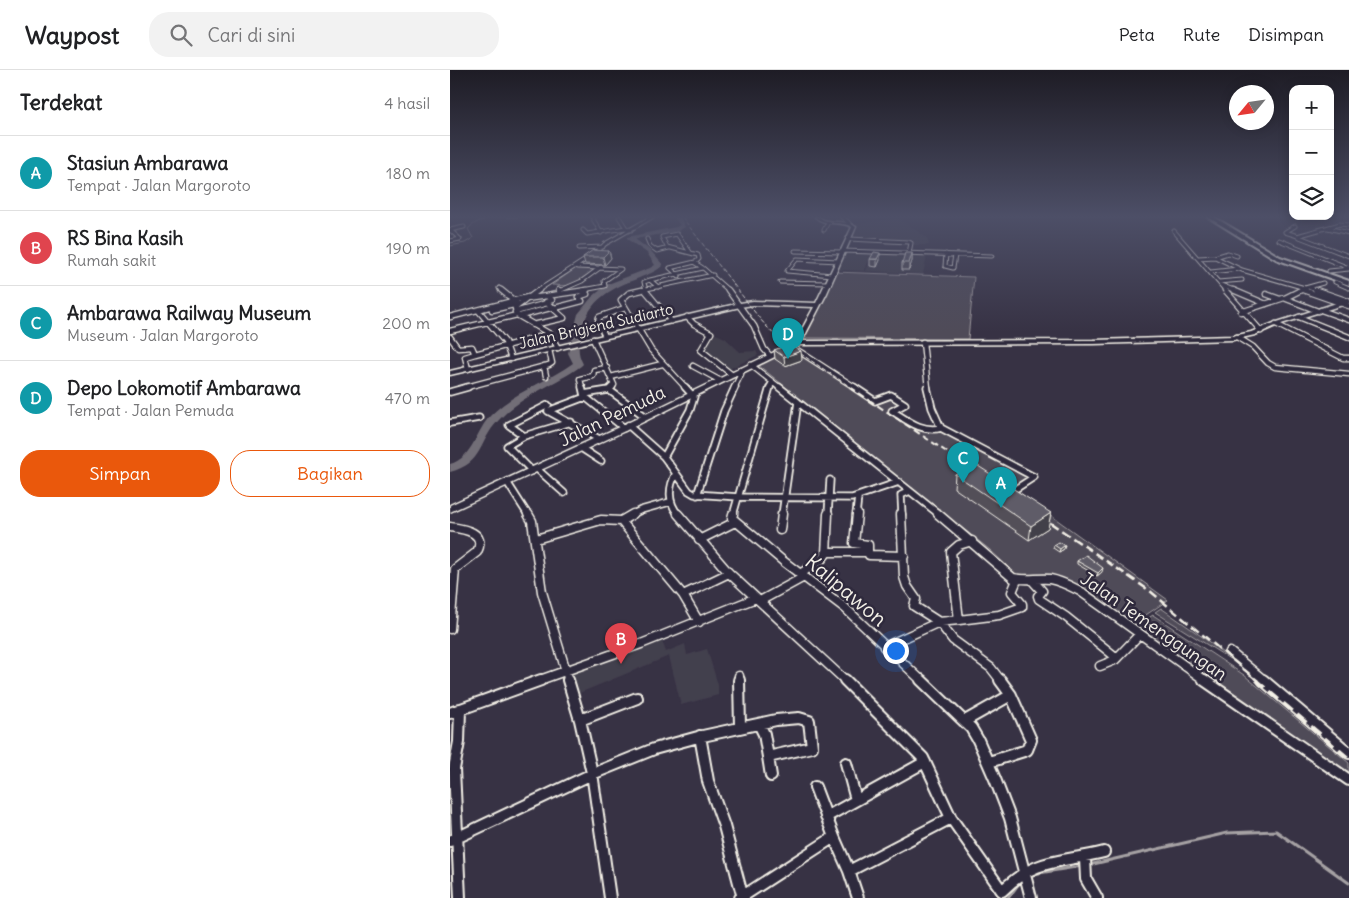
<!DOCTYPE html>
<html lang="id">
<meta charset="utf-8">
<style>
:root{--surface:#fff;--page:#f2f2f2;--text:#202124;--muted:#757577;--line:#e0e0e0;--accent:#ea580c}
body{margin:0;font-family:Delius,sans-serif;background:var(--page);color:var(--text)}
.controls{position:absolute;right:15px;top:15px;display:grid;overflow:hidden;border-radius:10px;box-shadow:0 2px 12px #0003}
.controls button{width:45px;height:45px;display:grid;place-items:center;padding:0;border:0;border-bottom:1px solid var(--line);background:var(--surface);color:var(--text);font:25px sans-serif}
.compass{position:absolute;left:779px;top:15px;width:45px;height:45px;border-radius:50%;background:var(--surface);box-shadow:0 2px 12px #0003;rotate:241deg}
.you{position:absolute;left:445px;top:580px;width:18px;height:18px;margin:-12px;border:4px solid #fff;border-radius:50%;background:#1a73e8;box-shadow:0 0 0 8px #1a73e833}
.badge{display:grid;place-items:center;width:32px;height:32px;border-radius:50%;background:var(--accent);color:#fff;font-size:16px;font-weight:700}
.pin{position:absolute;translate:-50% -41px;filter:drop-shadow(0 1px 2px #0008)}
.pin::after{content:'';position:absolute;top:26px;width:18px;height:15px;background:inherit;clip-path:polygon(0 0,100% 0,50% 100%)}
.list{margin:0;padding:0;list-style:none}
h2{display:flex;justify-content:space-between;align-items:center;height:65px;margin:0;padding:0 20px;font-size:21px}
h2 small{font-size:16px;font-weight:400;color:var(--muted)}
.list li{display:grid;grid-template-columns:32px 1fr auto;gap:15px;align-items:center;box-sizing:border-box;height:75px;padding:0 20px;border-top:1px solid var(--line)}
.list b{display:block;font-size:19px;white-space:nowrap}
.list p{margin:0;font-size:16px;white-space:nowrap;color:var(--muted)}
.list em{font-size:16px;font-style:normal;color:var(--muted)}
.actions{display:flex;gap:10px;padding:15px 20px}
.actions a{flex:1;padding:11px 0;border:1px solid var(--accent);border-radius:20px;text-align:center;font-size:18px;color:var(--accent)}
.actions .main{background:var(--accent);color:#fff}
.icon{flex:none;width:28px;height:28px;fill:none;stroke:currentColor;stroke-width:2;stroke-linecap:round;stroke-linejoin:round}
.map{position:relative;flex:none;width:899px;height:828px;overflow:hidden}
header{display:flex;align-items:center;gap:30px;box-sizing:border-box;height:70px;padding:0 25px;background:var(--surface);border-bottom:1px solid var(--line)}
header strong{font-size:24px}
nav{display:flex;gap:28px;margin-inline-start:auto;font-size:18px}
.search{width:350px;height:45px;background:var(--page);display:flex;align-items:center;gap:12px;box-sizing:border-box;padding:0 18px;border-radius:20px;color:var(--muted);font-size:19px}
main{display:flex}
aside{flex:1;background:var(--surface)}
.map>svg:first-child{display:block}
</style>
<header>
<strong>Waypost</strong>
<div class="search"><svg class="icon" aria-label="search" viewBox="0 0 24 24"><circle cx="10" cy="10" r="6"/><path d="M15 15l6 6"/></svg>Cari di sini</div>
<nav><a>Peta</a><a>Rute</a><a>Disimpan</a></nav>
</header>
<main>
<aside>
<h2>Terdekat<small>4 hasil</small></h2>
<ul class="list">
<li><span class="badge" style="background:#0f9aa8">A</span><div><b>Stasiun Ambarawa</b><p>Tempat · Jalan Margoroto</p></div><em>180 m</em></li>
<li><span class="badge" style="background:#e0444e">B</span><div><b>RS Bina Kasih</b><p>Rumah sakit</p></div><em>190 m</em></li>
<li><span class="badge" style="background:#0f9aa8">C</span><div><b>Ambarawa Railway Museum</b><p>Museum · Jalan Margoroto</p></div><em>200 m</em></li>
<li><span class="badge" style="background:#0f9aa8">D</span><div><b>Depo Lokomotif Ambarawa</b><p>Tempat · Jalan Pemuda</p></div><em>470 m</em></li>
</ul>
<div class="actions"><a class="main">Simpan</a><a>Bagikan</a></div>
</aside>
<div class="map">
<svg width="899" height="828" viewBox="0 0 899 828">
<rect width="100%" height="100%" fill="#373244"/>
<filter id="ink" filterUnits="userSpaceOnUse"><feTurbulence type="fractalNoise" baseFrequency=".02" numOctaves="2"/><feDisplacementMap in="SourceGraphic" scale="10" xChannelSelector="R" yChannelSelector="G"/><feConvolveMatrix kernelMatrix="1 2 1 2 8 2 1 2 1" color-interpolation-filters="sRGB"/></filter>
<g filter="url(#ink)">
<!-- built -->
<path fill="#433f4e" d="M449 148 477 168 479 175H464L463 170 401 168 406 154Z
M394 182 422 183 414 201 386 200Z
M424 183 477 185 473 204 416 201Z
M266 264 275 268 290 282 306 281 308 285 277 300 253 279Z
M211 568 216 582 235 574 237 585 257 579 268 615V625L231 635 219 586 127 624 120 602Z"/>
<!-- green -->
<path fill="#504b59" stroke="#a29ea0" d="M126 198H149L119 216 102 215Z
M384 202 524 207 518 269 353 268Z
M341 278 424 333 440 326 454 334 439 342 471 360 494 362 580 407 563 418 718 530 681 555 623 513 603 506 567 505 540 480 308 295Z
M711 538 754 568 783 591 705 542Z
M703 545 794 605 899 693V708L683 558Z"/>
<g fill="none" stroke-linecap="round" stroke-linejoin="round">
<!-- stream-far1 -->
<path stroke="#a6a2a4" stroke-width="1" d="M0 176 15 173 23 168 18 159C31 145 51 148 68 147
M154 216 166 214
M115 220 130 219
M91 225 108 220
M0 250 22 244"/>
<!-- stream -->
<path stroke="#a6a2a4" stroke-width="3" d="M639 795 777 763 826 761 899 813
M583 804 632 796
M558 828 570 812"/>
<!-- river -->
<path fill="#726e77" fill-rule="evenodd" d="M224 147H230L235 157 228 161 185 169 201 181 213 195C206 202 198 204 189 208 162 218 139 229 132 260 129 275 126 280 133 294L131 296C105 315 70 326 48 351 28 372 34 393 0 402V394C23 388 26 360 41 345 64 322 97 312 123 293L118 283 128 244 142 227 158 214 200 198 205 195 197 183 177 169V167L226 157 230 155Z"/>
<defs>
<path id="street-far4" d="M142 147 151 163
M169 147 176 158
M392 147 399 153
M899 155 890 154 847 166 899 186
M845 156 835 162 848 166
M878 158 899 163
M0 160 14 157
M0 160 10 169
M133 160 137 164 176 158 181 160
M374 160 378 152
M724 161 776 221
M197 169 200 176 207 181 219 178
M399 169 459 172 461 173 459 183
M829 170 899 198
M0 171 10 169
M129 178 153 177
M345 181 393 182
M393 181 542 186
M240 182 227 164 212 167 217 177 248 185 249 189 245 193 253 198
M496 184 495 196 503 198 505 185
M765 187 778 183 787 186
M748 188 765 187 792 200 855 218 873 213
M127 197 171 199 154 211 155 216 128 221
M879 201 899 199
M761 202 788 199
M382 205 337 201 347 189 389 191
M229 206 220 198 245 192
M330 212 378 213
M768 212 792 210
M885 212 899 218
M771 215 786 221
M208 217 200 210 253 198 279 221
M49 218 52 221
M860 218 870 221
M853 220 857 221
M87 221 146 183 155 174 202 147
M109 221 132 211 151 197
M187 221 263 205
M196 221 194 212 200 210
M848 221 855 218"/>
<path id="street-far3" d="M51 220 62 229
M89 220 65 238 67 245 100 264 108 278
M109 220 110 224
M192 220 179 223 171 230 201 280 236 318
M195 220 221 251
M278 220 304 256 314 279 320 286
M775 220 811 261
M783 220 816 234
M853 220 899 236
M866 220 898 231
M816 224 830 229
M835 228 851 220
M76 229 137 220
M105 238 132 231 128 227 137 224
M28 240 55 272 61 289
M42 240 68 234
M871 240 899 250
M65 242 97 233
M791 242 834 228 868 241
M70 246 104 237
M0 247 78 227
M237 247 244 254 261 263 251 280 281 304
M849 247 899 267
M181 248 214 241
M826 254 893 288H899
M83 255 114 248 96 232 102 230 97 226
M0 261 67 245
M155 266 148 252 149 247 175 238
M0 267 8 278 22 277 25 284 15 287 18 299
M787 267 803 277 818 293 825 297 899 304
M143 269 164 315 161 318
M473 272 478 318
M344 278 406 318
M25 284 100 264
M301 295 330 318
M94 296 96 306
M243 296 269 310
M161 307 212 294
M13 318 99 295 102 293 99 280
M132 318 130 309 143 306 144 300 157 298
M284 318 291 304 290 300
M320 318 322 311"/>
<path id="street-far2" d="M132 317 134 326 174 358
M329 317 490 445
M404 317 425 331 441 325 455 334 442 341
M477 317 482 338 491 358 584 407 567 418
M159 320 196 347
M0 322 18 317
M134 324 159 320 162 317
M98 335 59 355 74 366 121 352
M98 341 149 369
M98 341 135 327
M442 341C457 350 472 363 491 358
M0 353 29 348
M178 355 214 387 239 421 244 424 289 427 402 428 449 412
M74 366 57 376 82 401
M131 378 151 391
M214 387 240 340 244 327 235 317
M87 399 114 423
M226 403C218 418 218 433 229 445
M57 412 78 445
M247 425 274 341 285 317
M181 445 191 440 220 432
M283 445 320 317
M332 445 348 332
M378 445 380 410
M406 445 408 427
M452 445 451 425 460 421"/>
<path id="street-far1" d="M78 444 82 451 92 522 119 611
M228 444 279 503 396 611
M283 444 282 448 333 491 395 538 472 611
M451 444 454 507 457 516 466 529 464 536 489 552 503 570 541 598 551 611
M488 444 563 508C576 511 587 508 600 509 611 511 620 516 630 521L756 611
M171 451 183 444
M0 457C14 459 37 462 27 482L5 499 0 559
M330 460 332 444
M86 469 151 450 171 451 233 525 249 552
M249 470 285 452
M376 482H418V475L404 473 407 444
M418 482 419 485 454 486
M350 504 371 490 376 484 378 444
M582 510 592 521 588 526 589 529 616 547 667 588
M233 525 279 503
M310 531 354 507
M509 550 549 545 572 537V534L562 522 567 510
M434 577 489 552 509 550 501 482 509 475 522 471
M780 582 815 611
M650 596 665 590 689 565
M289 606V611
M87 611 191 574 306 528"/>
<path id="street" d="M118 610 130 650 142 703 160 828
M289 610 290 657
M395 610 473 688 501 748 552 821C586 787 611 793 654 782
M471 610 521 658 528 670 545 709 560 748 581 828
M754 610 899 710
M813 610 899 683
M10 639 9 672 4 699 10 828
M0 643 91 610
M130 650 187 628
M515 651 561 625
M250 666 258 711 274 756 293 828
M318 687 321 706
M539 692 577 680 581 670 561 625 550 610
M396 693 406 730
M365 717 384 767
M376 747 475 692
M0 771 142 704 204 679 248 667 326 650 349 648 359 651 362 677 318 687 314 664 309 654
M635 788 636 809 647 828
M399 801 501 748
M290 828 384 767 399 801 408 828"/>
<path id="secondary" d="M365 147C370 146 371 150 377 151 387 153 397 150 406 157L377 223 352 271 644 270 783 266 801 262 824 253 899 229V233L828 255 805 265 783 270 644 274 349 275 177 360 0 442V435L171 356 345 272 364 237 303 235 290 237 0 305V301L290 233 303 231 366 233 402 157C390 150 376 157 365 147Z"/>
<path id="highway" d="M758 147H764L830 187 899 211V215L826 189Z"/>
</defs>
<!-- street-far4 casing -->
<use href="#street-far4" stroke="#f4f1e8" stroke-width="5"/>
<!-- street-far3 casing -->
<use href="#street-far3" stroke="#f4f1e8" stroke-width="7"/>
<!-- street-far2 casing -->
<use href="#street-far2" stroke="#f4f1e8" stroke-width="9"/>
<!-- street-far1 casing -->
<use href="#street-far1" stroke="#f4f1e8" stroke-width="11"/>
<!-- street casing -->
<use href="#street" stroke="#f4f1e8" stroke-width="14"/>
<!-- secondary casing -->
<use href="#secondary" stroke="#f4f1e8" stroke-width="3"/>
<!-- highway casing -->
<use href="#highway" stroke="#f4f1e8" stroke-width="4"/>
<!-- street-far4 -->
<use href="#street-far4" stroke="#2f2a3d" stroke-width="3"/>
<!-- street-far3 -->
<use href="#street-far3" stroke="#2f2a3d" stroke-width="4.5"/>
<!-- street-far2 -->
<use href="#street-far2" stroke="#2f2a3d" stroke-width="5.5"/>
<!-- street-far1 -->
<use href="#street-far1" stroke="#2f2a3d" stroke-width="8"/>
<!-- street -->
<use href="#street" stroke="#2f2a3d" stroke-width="10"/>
<!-- secondary -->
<use href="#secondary" fill="#2f2a3d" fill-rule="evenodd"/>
<!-- highway -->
<use href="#highway" fill="#2f2a3d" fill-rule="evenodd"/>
<!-- rail-far3 -->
<path stroke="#f4f1e8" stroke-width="1" stroke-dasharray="4.5 2" stroke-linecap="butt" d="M232 147 310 249 327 268 402 318"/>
<!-- rail-far2 -->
<path stroke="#f4f1e8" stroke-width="2" stroke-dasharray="7 4" stroke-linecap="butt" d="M400 317 531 405"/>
<!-- rail-far1 -->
<path stroke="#f4f1e8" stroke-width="2.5" stroke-dasharray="9 4.5" stroke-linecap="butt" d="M589 445 700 521 808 611"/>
<!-- rail -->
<path stroke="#f4f1e8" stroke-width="3" stroke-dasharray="12 6" stroke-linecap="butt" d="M806 610 899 688"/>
</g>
<!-- wall -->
<path fill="#524f59" stroke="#f4f1e8" d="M159 181 161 188 155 195 135 194 133 187Z
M462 183V191L459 200H452V193Z
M420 189 430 190 427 197 420 196Z
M324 280 352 290 335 296 325 289Z
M505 404 601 443 598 458 579 470 504 418Z
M604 475 614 479 609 482 603 478Z
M627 491 652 502 647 506 627 494Z"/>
<!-- shaded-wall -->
<path fill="#424048" stroke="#f4f1e8" d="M159 181 161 188 155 195 153 187Z
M430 183V190L427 197V189Z
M462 183V191L459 200V193Z
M351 281 352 290 335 296 334 287Z
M601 443 598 458 579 470 581 456Z
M615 475 614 479 609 482 610 479Z
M653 498 652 502 647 506 648 503Z"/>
<!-- building -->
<path fill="#5f5c67" stroke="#f4f1e8" d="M143 180 159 181 153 187H133Z
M424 182 430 183 427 189H420Z
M455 183H462L459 193H452Z
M340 274 351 281 334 287 324 280Z
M525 394 601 443 581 456 505 404Z
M609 472 615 475 610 479 604 475Z
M636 485 653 498 648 503 627 491Z"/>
</g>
<!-- sky -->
<linearGradient id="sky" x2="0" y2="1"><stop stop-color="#1e1c25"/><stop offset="0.56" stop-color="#4d4f67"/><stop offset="1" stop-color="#4d4f67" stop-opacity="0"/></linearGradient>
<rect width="899" height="262" fill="url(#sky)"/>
<g text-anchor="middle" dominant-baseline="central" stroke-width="5" stroke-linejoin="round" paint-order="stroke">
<!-- far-street labels -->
<g font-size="15" fill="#f4f1e8" stroke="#2f2a3d">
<text transform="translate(146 256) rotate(-13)">Jalan Brigjend Sudiarto</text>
</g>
<!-- street labels -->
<g font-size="18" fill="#f4f1e8" stroke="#2f2a3d">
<text transform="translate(162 346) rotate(-26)">Jalan Pemuda</text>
<text transform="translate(704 556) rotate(35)">Jalan Temenggungan</text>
</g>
<!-- near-street labels -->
<g font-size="21" fill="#f4f1e8" stroke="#2f2a3d">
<text transform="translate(396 520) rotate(40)">Kalipawon</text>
</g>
</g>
</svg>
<div class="controls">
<button>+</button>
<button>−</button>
<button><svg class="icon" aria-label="layers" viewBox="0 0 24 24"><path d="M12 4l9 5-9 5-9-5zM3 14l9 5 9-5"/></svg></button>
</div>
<svg class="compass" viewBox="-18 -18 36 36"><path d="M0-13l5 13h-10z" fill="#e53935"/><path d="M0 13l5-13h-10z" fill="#757577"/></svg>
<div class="you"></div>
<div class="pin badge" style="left:551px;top:438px;background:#0f9aa8">A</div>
<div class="pin badge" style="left:171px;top:594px;background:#e0444e">B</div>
<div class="pin badge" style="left:513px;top:413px;background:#0f9aa8">C</div>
<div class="pin badge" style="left:338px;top:289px;background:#0f9aa8">D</div>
</div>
</main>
